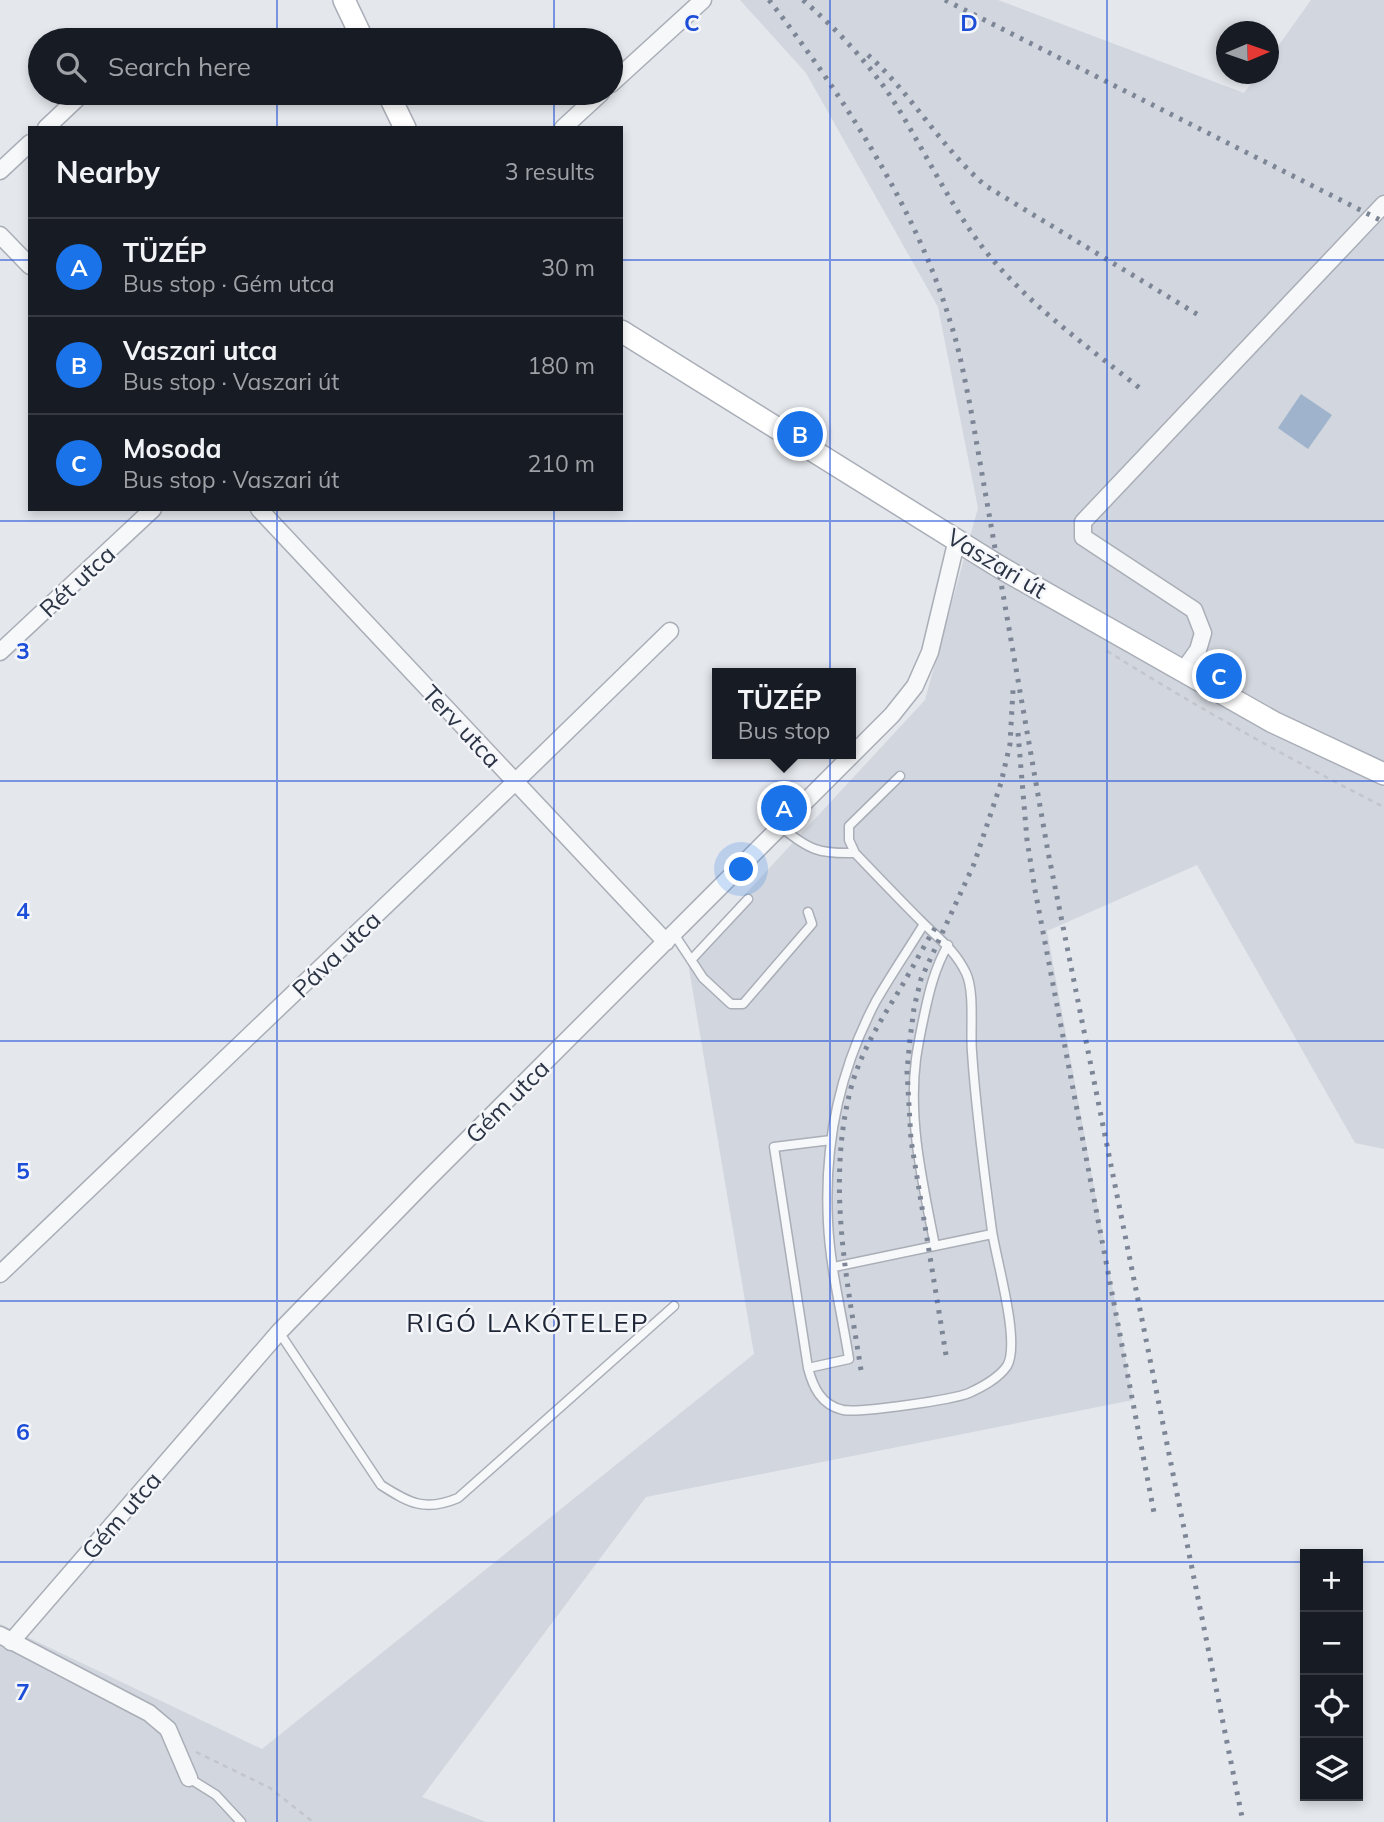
<!DOCTYPE html>
<meta charset="utf-8">
<style>
:root{--surface:#171b24;--page:#242831;--text:#f1f3f6;--muted:#9ea1a6;--line:#363941;--accent:#1a73e8}
body{margin:0;font-family:Mulish,sans-serif;background:var(--page);color:var(--text)}
.controls{position:absolute;right:21px;bottom:21px;display:grid;overflow:hidden;border-radius:0px;box-shadow:0 4px 10px #0003}
.controls button{width:63px;height:63px;display:grid;place-items:center;padding:0;border:0;border-bottom:2px solid var(--line);background:var(--surface);color:var(--text);font:35px sans-serif}
.compass{position:absolute;left:1216px;top:21px;width:63px;height:63px;border-radius:50%;background:var(--surface);box-shadow:0 4px 10px #0003;rotate:88deg}
.you{position:absolute;left:742px;top:870px;width:24px;height:24px;margin:-18px;border:5px solid #fff;border-radius:50%;background:#1a73e8;box-shadow:0 0 0 10px #1a73e833}
.badge{display:grid;place-items:center;width:46px;height:46px;border-radius:50%;background:var(--accent);color:#fff;font-size:23px;font-weight:700}
.pin{position:absolute;translate:-50% -50%;border:4px solid #fff;box-shadow:0 2px 7px #0006}
.popup{position:absolute;left:712px;top:668px;width:144px;height:91px;box-sizing:border-box;display:grid;place-content:center;border-radius:0px;background:var(--surface);filter:drop-shadow(0 2px 5px #0005);font-size:23px;white-space:nowrap;color:var(--muted)}
.popup b{font-size:26px;color:var(--text)}
.popup::after{content:'';position:absolute;left:50%;top:100%;margin-left:-14px;border:14px solid transparent;border-top-color:var(--surface)}
.list{margin:0;padding:0;list-style:none}
h2{display:flex;justify-content:space-between;align-items:center;height:91px;margin:0;padding:0 28px;font-size:30px}
h2 small{font-size:23px;font-weight:400;color:var(--muted)}
.list li{display:grid;grid-template-columns:46px 1fr auto;gap:21px;align-items:center;box-sizing:border-box;height:98px;padding:0 28px;border-top:2px solid var(--line)}
.list b{display:block;font-size:26px;white-space:nowrap}
.list p{margin:0;font-size:23px;white-space:nowrap;color:var(--muted)}
.list em{font-size:23px;font-style:normal;color:var(--muted)}
.icon{flex:none;width:38px;height:38px;fill:none;stroke:currentColor;stroke-width:2;stroke-linecap:round;stroke-linejoin:round}
.map{position:relative;flex:none;width:1384px;height:1822px;overflow:hidden}
.search{position:absolute;background:var(--surface);box-shadow:0 4px 10px #0003;left:28px;top:28px;width:595px;height:77px;display:flex;align-items:center;gap:18px;box-sizing:border-box;padding:0 24px;border-radius:38px;color:var(--muted);font-size:26px}
.panel{position:absolute;background:var(--surface);box-shadow:0 4px 10px #0003;left:28px;top:126px;width:595px;height:385px;border-radius:0px}
.map>svg:first-child{display:block}
</style>
<div class="map">
<svg width="1384" height="1822" viewBox="0 0 1384 1822">
<rect width="100%" height="100%" fill="#e4e7ec"/>
<!-- built -->
<path fill="#d2d6de" d="M740 0H998L1244 93 1258 74H1268L1269 59 1311 0H1384V1149L1355 1143 1197 865 1047 931 1133 1400 646 1497 422 1797 486 1822H0V1624L262 1749 754 1354 687 957 925 700 978 508 938 307 806 73Z"/>
<!-- water -->
<path fill="#9fb4cc" d="M1301 394 1332 415 1308 449 1278 428Z"/>
<g fill="none" stroke-linecap="round" stroke-linejoin="round">
<defs>
<path id="service" d="M781 827C809 850 819 854 855 853 877 876 899 899 922 922 939 939 955 950 966 973 975 992 970 1030 972 1052 976 1112 984 1172 992 1231 996 1259 1021 1343 1007 1366 998 1379 982 1387 969 1393 952 1400 860 1413 843 1410 821 1405 813 1387 808 1368L774 1147 831 1140
M855 853 849 840V826L900 776
M674 934 703 978 731 1004H743L812 924 808 912
M691 960 748 899
M935 1246C923 1184 908 1122 916 1059 918 1045 921 1030 924 1016 929 992 935 967 948 945
M834 1267 992 1234
M279 1332 381 1485C409 1503 425 1512 458 1498L674 1306
M808 1368 849 1359C842 1314 830 1268 828 1222 824 1145 840 1069 876 1001 891 975 908 950 924 924
M189 1778 216 1795 241 1822"/>
<path id="minor" d="M611 84 703 0
M46 128 83 93
M563 128 601 93
M0 171 30 143
M0 235 30 266
M259 509 666 942
M0 652 153 509
M1183 671 1198 650 1203 633 1194 610 1083 537V522L1384 204
M0 1274 515 782 670 631
M0 1635 149 1713 168 1729 189 1778
M11 1642 279 1332 426 1181 892 715 915 686 930 652 957 539"/>
<path id="secondary" d="M344 0 363 40
M388 93 405 128
M621 331 998 566 1273 722 1384 774"/>
</defs>
<!-- service casing -->
<use href="#service" stroke="#a9aeb7" stroke-width="11"/>
<!-- minor casing -->
<use href="#minor" stroke="#a9aeb7" stroke-width="19"/>
<!-- secondary casing -->
<use href="#secondary" stroke="#a9aeb7" stroke-width="24"/>
<!-- path -->
<path stroke="#c2c5cb" stroke-width="2.5" stroke-dasharray="5 5" stroke-linecap="butt" d="M1107 651C1197 707 1289 759 1384 807
M196 1752 270 1788 313 1822"/>
<!-- service -->
<use href="#service" stroke="#f7f8fa" stroke-width="8"/>
<!-- minor -->
<use href="#minor" stroke="#f7f8fa" stroke-width="16"/>
<!-- secondary -->
<use href="#secondary" stroke="#fff" stroke-width="21"/>
<!-- rail -->
<path stroke="#7d8696" stroke-width="5" stroke-dasharray="3.5 7" stroke-linecap="butt" d="M769 0C842 94 915 206 950 321 959 348 964 376 970 405L1048 852 1243 1822
M803 0C835 28 865 59 889 94 921 143 945 197 980 244 1024 302 1086 345 1142 390
M945 0 1384 222
M868 55C912 94 941 148 986 186L1200 316
M1018 733 1027 840 1035 890 1155 1518
M946 1355 911 1140 907 1071 910 1039 914 1008 921 979 974 864 1001 783 1010 744 1013 690
M861 1370C846 1275 826 1179 852 1084 862 1051 879 1023 897 994 911 971 923 947 937 925"/>
</g>
<!-- grid -->
<path fill="none" stroke="#1d4ed8" stroke-width="2" stroke-opacity="0.55" d="M277 0V40M554 0V40M830 0V1822M1107 0V1822M277 93V128M554 93V128M0 260H30M621 260H1384M277 509V1822M554 509V1822M0 521H1384M0 781H1384M0 1041H1384M0 1301H1384M0 1562H1305M1358 1562H1384"/>
<g text-anchor="middle" dominant-baseline="central" stroke-width="5" stroke-linejoin="round" paint-order="stroke">
<!-- street labels -->
<g font-size="24" fill="#2b3445" stroke="#f4f6f9">
<text transform="translate(997 563) rotate(31)">Vaszari út</text>
<text transform="translate(77 581) rotate(-43)">Rét utca</text>
<text transform="translate(462 726) rotate(47)">Terv utca</text>
<text transform="translate(336 954) rotate(-44)">Páva utca</text>
<text transform="translate(507 1101) rotate(-45)">Gém utca</text>
<text transform="translate(121 1515) rotate(-49)">Gém utca</text>
</g>
<!-- neighbourhood labels -->
<g font-size="26" letter-spacing="2" fill="#1d2536" stroke="#f4f6f9">
<text x="528" y="1322">RIGÓ LAKÓTELEP</text>
</g>
</g>
<g font-size="23" text-anchor="middle" font-weight="bold" fill="#1d4ed8" stroke="#f4f6f9" stroke-width="5" stroke-linejoin="round" paint-order="stroke">
<text x="692" y="31">C</text>
<text x="969" y="31">D</text>
<text x="23" y="659">3</text>
<text x="23" y="919">4</text>
<text x="23" y="1179">5</text>
<text x="23" y="1440">6</text>
<text x="23" y="1700">7</text>
</g>
</svg>
<div class="controls">
<button>+</button>
<button>−</button>
<button><svg class="icon" aria-label="locate" viewBox="0 0 24 24"><circle cx="12" cy="12" r="6"/><path d="M12 2v4M12 18v4M2 12h4M18 12h4"/></svg></button>
<button><svg class="icon" aria-label="layers" viewBox="0 0 24 24"><path d="M12 4l9 5-9 5-9-5zM3 14l9 5 9-5"/></svg></button>
</div>
<svg class="compass" viewBox="-18 -18 36 36"><path d="M0-13l5 13h-10z" fill="#e53935"/><path d="M0 13l5-13h-10z" fill="#9ea1a6"/></svg>
<div class="you"></div>
<div class="pin badge" style="left:784px;top:808px">A</div>
<div class="popup"><b>TÜZÉP</b>Bus stop</div>
<div class="pin badge" style="left:800px;top:434px">B</div>
<div class="pin badge" style="left:1219px;top:676px">C</div>
<div class="search"><svg class="icon" aria-label="search" viewBox="0 0 24 24"><circle cx="10" cy="10" r="6"/><path d="M15 15l6 6"/></svg>Search here</div>
<section class="panel">
<h2>Nearby<small>3 results</small></h2>
<ul class="list">
<li><span class="badge">A</span><div><b>TÜZÉP</b><p>Bus stop · Gém utca</p></div><em>30 m</em></li>
<li><span class="badge">B</span><div><b>Vaszari utca</b><p>Bus stop · Vaszari út</p></div><em>180 m</em></li>
<li><span class="badge">C</span><div><b>Mosoda</b><p>Bus stop · Vaszari út</p></div><em>210 m</em></li>
</ul>
</section>
</div>
